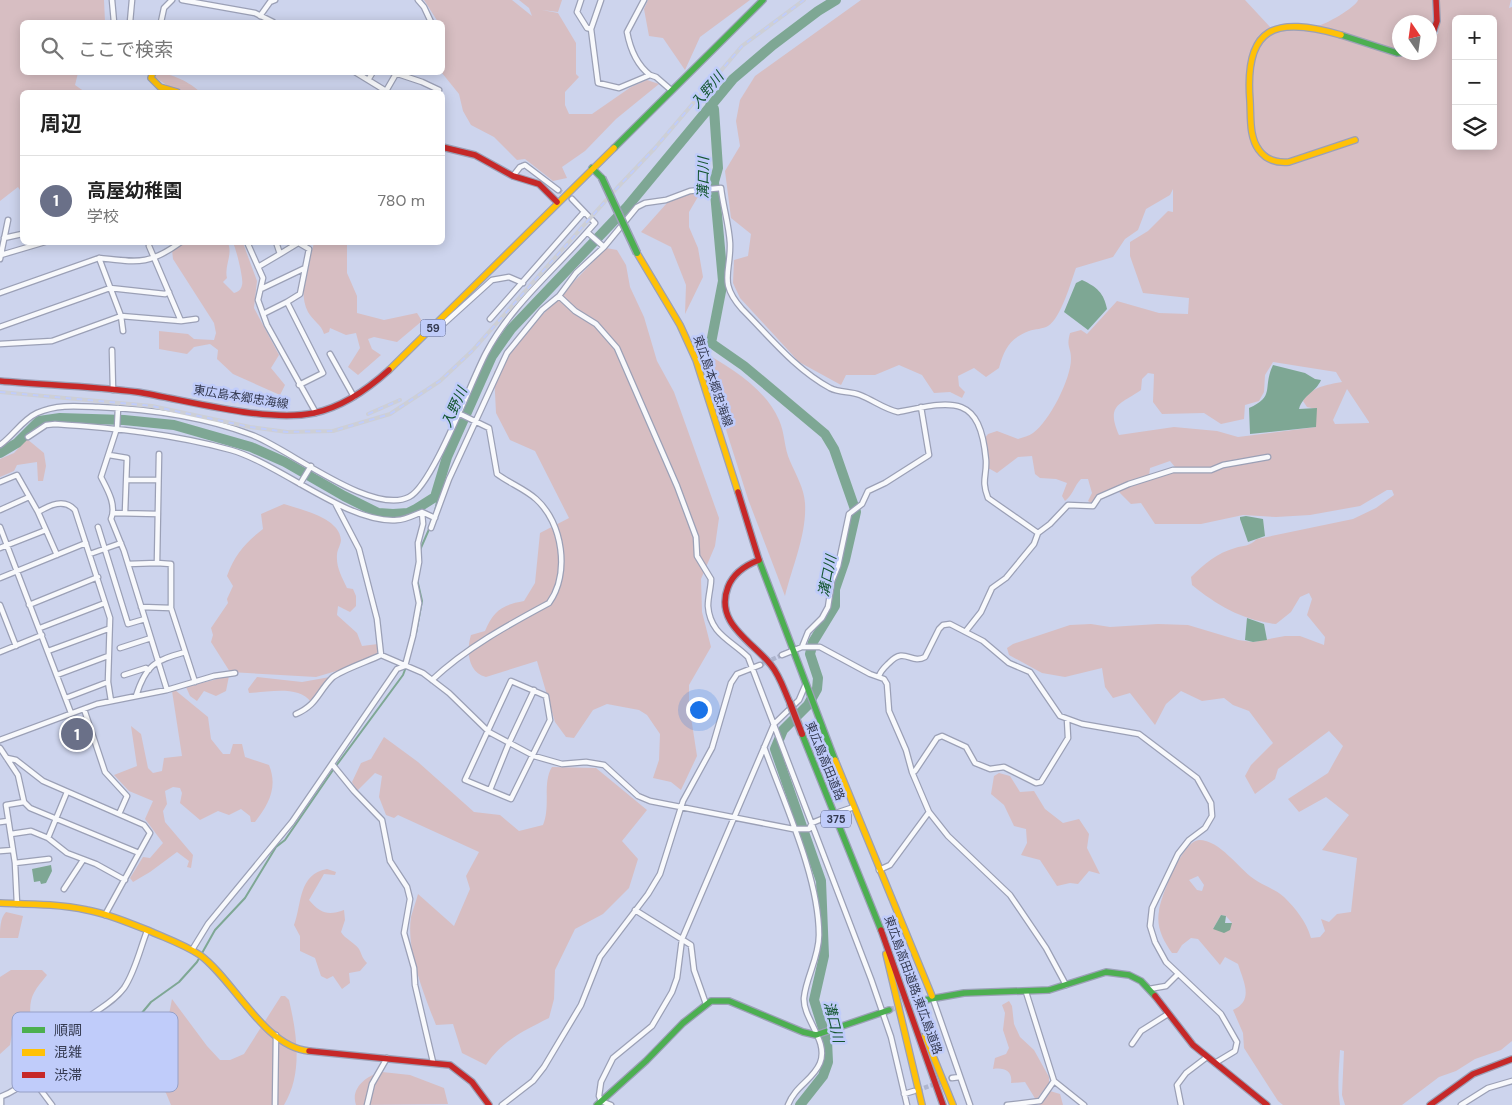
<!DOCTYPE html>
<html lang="ja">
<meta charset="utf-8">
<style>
:root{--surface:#fff;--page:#f6f6f6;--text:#222;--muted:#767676;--line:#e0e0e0;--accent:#6a7088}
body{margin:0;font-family:"DM Sans","Noto Sans JP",sans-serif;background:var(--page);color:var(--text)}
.controls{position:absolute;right:15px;top:15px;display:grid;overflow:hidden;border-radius:8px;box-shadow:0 2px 12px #0003}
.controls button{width:45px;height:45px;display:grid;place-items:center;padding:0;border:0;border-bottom:1px solid var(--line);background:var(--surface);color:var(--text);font:25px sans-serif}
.compass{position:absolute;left:1392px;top:15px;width:45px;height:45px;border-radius:50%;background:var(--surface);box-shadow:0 2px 12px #0003;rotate:347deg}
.you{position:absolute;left:698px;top:709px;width:18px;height:18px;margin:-12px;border:4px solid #fff;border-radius:50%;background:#1a73e8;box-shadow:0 0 0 8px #1a73e833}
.badge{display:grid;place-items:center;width:32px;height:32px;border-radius:50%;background:var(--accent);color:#fff;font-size:16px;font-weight:700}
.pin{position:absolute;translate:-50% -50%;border:2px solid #fff;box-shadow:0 1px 5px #0006}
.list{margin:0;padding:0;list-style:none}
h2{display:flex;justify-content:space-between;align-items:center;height:65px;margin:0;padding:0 20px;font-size:21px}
h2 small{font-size:16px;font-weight:400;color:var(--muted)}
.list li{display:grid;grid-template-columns:32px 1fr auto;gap:15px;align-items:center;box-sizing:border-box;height:90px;padding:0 20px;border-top:1px solid var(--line)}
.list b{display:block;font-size:19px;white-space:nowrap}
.list p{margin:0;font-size:16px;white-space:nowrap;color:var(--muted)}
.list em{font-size:16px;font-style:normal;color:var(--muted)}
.icon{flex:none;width:28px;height:28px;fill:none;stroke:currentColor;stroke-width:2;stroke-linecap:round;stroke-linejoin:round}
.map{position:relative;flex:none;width:1512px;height:1105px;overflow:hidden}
.search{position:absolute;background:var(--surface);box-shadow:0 2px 12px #0003;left:20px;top:20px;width:425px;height:55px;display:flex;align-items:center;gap:12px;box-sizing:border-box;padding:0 18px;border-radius:8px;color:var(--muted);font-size:19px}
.panel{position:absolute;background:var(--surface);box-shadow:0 2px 12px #0003;left:20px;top:90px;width:425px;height:155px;border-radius:8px}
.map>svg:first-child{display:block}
</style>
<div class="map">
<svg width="1512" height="1105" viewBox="0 0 1512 1105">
<rect width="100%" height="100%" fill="#cdd4ed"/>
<!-- green -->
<path fill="#d7bec2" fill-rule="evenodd" d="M0 0H104L105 22H22V72L78 73 75 85 85 92H22V193L18 187 0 201Z
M424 0H512L532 16 529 8 519 0H562L558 12 542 10 558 13 576 43V74L579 77 565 92V105L569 114H592L631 87 647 80 659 84 616 119 585 151 562 167 567 178 553 181 525 159 517 160 494 137 471 125 463 111 459 94 442 73V22H438Z
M648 0H750L700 37 685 70 663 38 649 36 644 9Z
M861 0H1245L1271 28C1293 18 1296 26 1316 26 1324 26 1356 7 1358 0H1432L1433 27 1431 35 1438 34 1440 0H1511L1509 8 1512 7V1041L1501 1050 1475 1059 1456 1071 1439 1077 1402 1105H1345L1342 1095 1344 1051 1340 1050C1339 1069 1337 1086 1340 1105H1283L1278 1101 1244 1048 1243 1033 1233 1010C1254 1000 1244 983 1238 964L1225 957 1220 965 1198 939 1191 938 1182 945 1177 953H1172C1163 940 1156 927 1159 911 1161 896 1183 840 1199 840 1220 840 1238 868 1254 879 1263 886 1276 889 1284 897 1296 909 1306 921 1311 938L1320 937 1325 931 1321 919 1329 922 1337 914 1351 912 1357 858 1322 850 1349 815 1326 797 1299 812 1288 799 1328 773 1343 746 1329 731 1278 769 1275 779 1255 794 1245 776 1251 765 1273 743 1249 711 1233 705 1224 698 1202 701 1181 691 1166 704 1155 725 1130 693 1113 698 1105 687 1102 668 1065 677 1042 673 1009 655 1007 648 1013 644 1070 625 1091 624 1110 627 1158 624 1188 625 1238 640 1253 642 1285 636H1300L1324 645 1325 637 1307 615 1312 599 1309 593 1300 597 1291 612 1276 624C1242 620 1218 606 1192 585L1191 577C1204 564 1217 553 1235 548 1244 545 1249 547 1257 539L1353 519 1376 508 1394 495 1392 490H1387L1360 506 1310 515 1276 517 1243 515 1201 524H1155L1141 503 1131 504 1119 492 1122 489 1173 473 1175 467 1170 461 1150 468 1149 476 1098 495 1091 503 1088 501 1092 493 1088 479H1081C1074 486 1073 495 1065 501L1062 496 1067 483 1056 479 1040 478 1035 474 1032 456 1018 457 997 473 990 469H984L981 443 988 434 997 431 1018 439C1023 437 1029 436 1033 433 1049 422 1071 379 1071 359 1071 347 1066 348 1070 333L1081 330 1087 334 1117 301 1159 313 1188 314 1189 298 1143 293 1130 256V242L1148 231 1168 211 1173 212V189L1170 195 1146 209 1138 230 1125 239 1113 257 1076 268C1071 282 1061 318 1048 326 1043 329 1035 329 1029 331 1010 338 1004 349 999 368L986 377 974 368 958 376 959 386 965 392 962 398 950 392 934 393 922 375 899 365 875 375H846L841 385 799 362 740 298 733 283 734 260 748 256 751 234 731 218 725 171 740 146 736 121 740 100 755 76ZM1456 19H1493V146H1456ZM1400 22H1430V52H1400ZM1273 362 1336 372 1342 382C1326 385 1313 386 1303 401L1307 407 1316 409V427L1238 437 1217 431 1174 427 1119 435C1106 405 1119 405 1141 390L1142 379 1148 373 1154 374 1153 402 1162 414 1204 413 1221 424 1244 419 1245 405 1259 401 1264 392 1265 375ZM1347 389 1369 422V423L1335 424 1333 420ZM1198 876 1204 885 1202 891 1197 890 1189 880ZM1221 915 1226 916 1232 923 1213 929Z
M156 73C169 72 190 82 200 92L173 89 156 78Z
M690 193 699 195 689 212V227L698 248 703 277 685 314 686 285 671 247 641 232 667 203Z
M184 243H228C233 255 224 266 227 278L223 282 234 293C238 292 241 290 242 285 244 280 236 248 233 243H243L257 281 254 308 279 355 271 368 285 385 280 395 233 374 217 359 218 350 210 344 194 347 187 354 159 349V331L188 334 194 339 214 340 216 333 214 323 173 259 172 250Z
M314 243H347V273L357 296V313L384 320 417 313 422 321 397 342 374 337 368 339 372 349 381 355 358 375 348 367 360 348 356 333 346 335 330 328 329 332 324 334C321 324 313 321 308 312 297 291 309 264 314 243Z
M606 248 617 250 626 265 630 287 644 317 657 361 674 392 719 518 715 546 701 579 702 612 711 647 689 685V704L697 756 681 790 671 782 653 778 659 760 660 734 647 715 639 710 607 704 593 710 574 738 566 737 555 722 537 661 486 677C468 673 466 651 471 635L485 631C494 610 502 605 524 601L535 583 540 533 569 518 535 451 510 440 496 413 494 372 525 333Z
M701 351C730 367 765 388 779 420 785 433 784 448 790 461 796 475 804 488 805 503 807 534 792 567 785 596L748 499Z
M27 439 44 453 46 466 43 481H38L37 462 17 465 14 471 0 477V459L14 453Z
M284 504C301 510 339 517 341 540 341 544 337 550 337 555 336 567 342 577 347 588L353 589 356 596V606L350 612 338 606 337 615 357 633 362 646 378 644 377 654 360 664 316 677 230 672 211 642 213 635 211 628 228 603 227 599 233 586 227 576C235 554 245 543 263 529L261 514Z
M229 676 226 691 216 696 204 691 197 701 190 696 186 687Z
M257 677 302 682 330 677 311 702C299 685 268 692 249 693L248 689Z
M175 690 208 717 211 739 223 754H230L233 744H242L245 757 269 765C278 787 269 804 255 822H251L250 816 241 809 229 815 218 811 200 820 180 803 182 793 180 788 173 787 165 791 167 804 163 811 165 822 193 855 191 868 187 867 189 861 177 852 150 872 133 882 130 878 143 857 150 858 163 843 145 819 153 801 129 791 114 775 137 766 131 726 141 734 148 768 153 773 162 771 164 758 182 756 172 691Z
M384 737 418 762 474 812 500 815 519 831 543 825C551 806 542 783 552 767L596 768 647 810 622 841 638 859 629 888 603 914 575 929 555 970 554 999 549 1018C523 1031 502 1041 486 1065L462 1053 453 1024 436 1025C424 995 406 950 411 917 413 909 416 902 418 894L454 926 470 889 466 876 479 852 398 815 394 818 386 815 379 797 382 776 375 773 357 791 352 782 361 763 371 759Z
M999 773 1010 776 1020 792 1034 791 1045 809 1063 823 1079 819 1089 834 1087 848 1100 874 1089 871 1078 884 1070 883 1057 886 1040 860 1021 855 1027 843 1026 829 1014 826 1004 805 991 794 994 776Z
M327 869 336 872 335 875 324 874 309 900C320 913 328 916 344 910L345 920 341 932C345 939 354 942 359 949 362 955 362 958 367 963L360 971 349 973 350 983 342 989 333 976 327 979 321 976 315 958 300 951V936L294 925C302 904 298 874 327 869Z
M6 912 23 916 18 938H0C0 929 0 918 6 912Z
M11 970H42L47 975C33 992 28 998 31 1021L13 1029 10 1045 0 1054V977Z
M281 996H285L289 1000C297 1034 303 1074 284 1105H171L166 1093 156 1081 172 999 207 1046 220 1060H230L244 1054Z
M1009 1001 1012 1006 1014 1024 1020 1037 1034 1050 1049 1077V1083L1036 1100 1025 1082 1011 1083C1013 1071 1004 1067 993 1069L995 1058 1006 1054 1009 1048 1003 1030 1005 1013 1002 1005Z
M382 1072 410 1075 444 1088 448 1104 356 1105C350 1088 367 1075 382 1072Z
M1050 1091 1060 1094 1063 1105H1039Z"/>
<!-- water -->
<path fill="#7ea794" d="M1082 280C1097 287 1104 293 1107 309L1088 330 1064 312 1076 283Z
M1273 365 1305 373 1315 379 1321 380C1316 392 1303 395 1299 409L1317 408 1316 427 1250 434 1249 408C1276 396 1262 388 1273 365Z
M1246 516 1263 519 1265 536 1248 542 1240 519V517Z
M1247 618 1264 624 1267 640 1253 642 1245 640Z
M51 865 52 871 46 883 41 884 40 881 34 882 32 869Z
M1221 915 1226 916 1225 923H1232L1230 930 1224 933 1213 929Z"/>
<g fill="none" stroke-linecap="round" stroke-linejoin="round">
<!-- stream -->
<path stroke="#7ea794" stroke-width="2" d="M435 497 437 502 435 511
M420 550 430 527
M416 633 422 601 417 579
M110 1064 120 1044 141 1014 151 1002 179 982 197 962 215 930 245 898 276 847 285 840 333 770 403 675 406 667"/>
<!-- river -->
<path stroke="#7ea794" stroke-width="10" d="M710 106 714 109 718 168 714 182 723 281 711 343 744 366 825 434 834 449 856 512 845 560 835 589V606L813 642 810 654 818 678 817 689 808 705 783 730 775 749 821 881 824 956 814 1000 827 1041 828 1062 823 1076 800 1105
M0 453 17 443 39 421 60 418 124 420 174 425 251 447 285 462 344 496 378 513 393 514 408 513 416 509 435 497 447 457 492 356 511 329 627 207 733 79 773 45 818 11 836 0"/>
<!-- street-tunnel -->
<path stroke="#aeb5ce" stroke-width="4.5" stroke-dasharray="4.5 2" stroke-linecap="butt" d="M558 190 572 199
M760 665 782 655
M918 1090 952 1078"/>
<!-- secondary-tunnel -->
<path stroke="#aeb5ce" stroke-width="5.5" stroke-dasharray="5.5 3" stroke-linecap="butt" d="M889 1010 919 1001"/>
<defs>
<path id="street" d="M112 0 114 22
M182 0 255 13 273 22
M418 0 424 7 431 22
M581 0 577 12 587 28 591 29
M601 0 591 29 598 83 619 88 650 75 656 77 671 90
M644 0 627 32C630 48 637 65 650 75
M260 16 270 2 275 0
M130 22 132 0
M161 22 164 8 172 0
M355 72 386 91
M392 72 422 82 439 90
M368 80 373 72
M386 91 397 72
M513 176 520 167 525 165 558 190
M572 199 595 223 587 232 604 247 637 207 645 203 666 200 690 191 721 188C723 206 729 225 730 243 731 273 718 282 742 309 770 337 795 369 830 388 840 393 850 391 860 395 873 400 884 409 898 412 952 401 980 393 986 460 987 476 981 480 988 498L1038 533
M4 238 22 234
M247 242 263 278 258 300 267 325 316 413
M297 242 309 249 300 294 287 302 323 373 299 385
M280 254 298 243
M1 255 45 242
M99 258C137 262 148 266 181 242
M0 259 8 220
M258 267 280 254 276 242
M261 289 305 268
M0 293 99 258 121 316 123 331
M559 296 575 311 596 324 617 348 677 486 696 537 697 556 711 579C711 588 708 596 708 606 710 634 731 640 748 657L871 979 891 1037 907 1105
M263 314 287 302
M490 319 584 212
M181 321 196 319
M435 325 439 328 492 280 509 277 523 283
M0 327 110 288 165 294 169 292
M0 344 52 341 121 316 181 321 149 246
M112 350 113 390
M330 354 354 397
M118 408 117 428 101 477C107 489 117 505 111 519L124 551 167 690
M28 437 46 425 55 424C115 428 173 434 231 450 280 464 348 524 397 520 405 520 414 515 422 512L435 518
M0 445C13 436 22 420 37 413 57 404 77 406 98 407 151 409 202 416 252 435 289 449 372 516 409 497 433 485 471 381 486 353 510 307 553 271 587 232
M159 454 157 563 171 564V608L195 682
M109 455 127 458 125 513
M127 480H158
M0 482 17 475 38 512 57 555
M300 484 311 466
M335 503 359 549 377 619 381 655
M0 510 29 497
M38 512C50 505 64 498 75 510L110 618 108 682 111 701
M114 513 158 514
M0 527 71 713
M98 527 128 624 145 619
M431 528 449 479 507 353 542 310 559 296 576 273 604 247
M0 548 46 530
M90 554 121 543
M128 564 157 563
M0 578 86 543
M0 605 16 646
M29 605 98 577
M141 607 171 608
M40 628 105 603
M966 631 981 612 992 588 1006 578 1034 544 1038 533 1050 524 1068 505 1093 506 1099 497 1129 484 1173 470H1211L1223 465 1268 457
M802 647 808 632 822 618 828 607 832 581 838 566 849 514 862 504 868 491 885 483 929 455 921 407
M120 648 151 638
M48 651 108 629
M0 652 42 635
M381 655 423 673 449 693 489 732 534 756 562 764 586 762 604 765 638 796 650 801 793 829H809L812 823 829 816
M782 655 802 647H820L870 674 884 679 887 684 889 711 906 750 912 772 929 812 948 836 1010 895 1046 948 1066 985
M57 675 108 656
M124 675 146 668 149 670
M879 676C881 670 885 667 889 663 905 646 911 665 925 657L939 629 943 625 950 624 983 641 1009 663 1030 672 1060 716 1082 724 1139 734 1197 778 1211 803 1212 816 1205 828 1189 840 1178 854 1152 908 1150 926 1155 942 1166 962 1221 1014 1237 1042 1235 1051 1215 1063
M432 680C466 648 508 625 549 603 570 574 563 523 536 499 525 489 509 483 497 474L489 428 458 413
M511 681 546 696 550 720 511 799 465 780Z
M136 696C146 664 155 661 185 652
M66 698 108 682
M84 709 105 772 127 796 119 814
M296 714C317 705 318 692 332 678 339 671 369 661 381 655
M0 740 97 704 167 690 214 676 235 673
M764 747C784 803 819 877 819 935 819 958 806 977 804 998 803 1019 829 1041 820 1063 813 1080 795 1086 788 1105
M0 748 18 775 24 802 30 808 139 853
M7 758 16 760 43 781 144 825 150 833 105 915
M332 764 354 791 382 820 390 861 407 887 410 899 404 933 414 968 415 985 433 1062
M912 772 915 771 937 738 942 736 966 747 975 763 990 769 1004 767 1036 783 1041 782 1068 738 1067 719
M490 790 509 743 534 690
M839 812 854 807
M0 822 8 821
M11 834 31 831 48 838 67 853 96 864 125 880
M48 838 67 792
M0 851 13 850
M15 863 49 859
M879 870 890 865 929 812
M64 889 83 860
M17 904 15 863 6 805 24 802
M635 910 691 945 694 970 706 1004
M192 950 208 924 292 822 397 669 405 666 413 636 419 603 415 583 419 562 418 543 423 524 422 512
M1149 989 1166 986 1178 974
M1026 992 1054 1081 1084 1105
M932 996 970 1105
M1132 1044 1141 1031 1168 1014
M31 1077 52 1105
M952 1078 960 1077
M904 1094 914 1091
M0 1097C35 1084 56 1047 82 1022 96 1010 113 1003 124 988 135 972 140 949 147 931
M1 1105V1097
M275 1105 276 1035
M367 1105 372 1084 387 1058
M502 1105 533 1081 544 1067 581 1005 600 957 648 894 660 874 683 801 712 748 731 683 737 674 760 665
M611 1105 601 1101 599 1096 601 1082 613 1058 652 1026 672 992 677 978 682 939 769 736 774 724 799 700 805 686
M1007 1105 1040 1101 1054 1081
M1181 1105 1177 1085 1186 1073 1207 1057
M1461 1105 1488 1088 1512 1081"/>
<path id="fast" d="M1341 35 1397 53 1413 52
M614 148 763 0
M592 168 602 178
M759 560 835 760
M802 734 881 930
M919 1001 964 993 1049 990 1106 972 1129 975 1141 981 1155 996
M597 1105 646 1061 683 1023 711 1001H729L803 1032 816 1035 889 1010"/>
<path id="slow" d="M1341 35C1275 16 1244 26 1250 101 1251 117 1249 137 1259 150 1266 160 1277 163 1289 162L1355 140
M153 72 151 78 160 87 177 92
M637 253 680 325 696 360 738 492
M389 370 614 148
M835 760 932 996
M0 903C29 904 59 904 87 910 110 914 131 924 152 932 168 939 185 945 200 955 234 980 264 1047 309 1051
M886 954 922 1105
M925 1036 953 1105"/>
<path id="jam" d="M1430 41 1437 21 1436 0
M442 147 475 155 513 176 539 184 557 202
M0 381C45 385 92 386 137 392 187 400 266 423 314 413 343 407 368 389 389 370
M738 492 759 560
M759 560C746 565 733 574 728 587 714 623 752 641 771 665 780 676 784 690 790 703
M881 930 943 1105
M1155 996 1193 1045 1267 1105
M309 1051 450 1065 472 1082 489 1105
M1430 1105 1473 1074 1512 1059"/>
</defs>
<!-- street casing -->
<use href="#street" stroke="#9ba0b6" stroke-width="7"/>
<!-- fast casing -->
<use href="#fast" stroke="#9ba0b6" stroke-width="8"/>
<!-- slow casing -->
<use href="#slow" stroke="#9ba0b6" stroke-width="8"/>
<!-- jam casing -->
<use href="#jam" stroke="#9ba0b6" stroke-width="8"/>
<!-- street -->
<use href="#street" stroke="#f8f9fc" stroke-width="4.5"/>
<!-- fast -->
<use href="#fast" stroke="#4caf50" stroke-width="5.5"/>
<!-- slow -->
<use href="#slow" stroke="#ffc107" stroke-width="5.5"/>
<!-- jam -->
<use href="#jam" stroke="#c62828" stroke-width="5.5"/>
<defs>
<path id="rail" d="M0 392 152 406 250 427 287 432 333 431 390 414 440 381 472 351 617 188 655 148 742 46 804 0
M368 414 400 400"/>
</defs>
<!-- rail casing -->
<use href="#rail" stroke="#cdcfd6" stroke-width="4"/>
<!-- rail -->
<use href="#rail" stroke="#c0ccfa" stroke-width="2" stroke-dasharray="5.5" stroke-linecap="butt"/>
<defs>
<path id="fast-bridge" d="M602 178 637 253"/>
<path id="jam-bridge" d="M790 703 802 734"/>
</defs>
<!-- fast-bridge casing -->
<use href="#fast-bridge" stroke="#9ba0b6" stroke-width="9" stroke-linecap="butt"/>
<!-- jam-bridge casing -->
<use href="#jam-bridge" stroke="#9ba0b6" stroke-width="9" stroke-linecap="butt"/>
<!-- fast-bridge -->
<use href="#fast-bridge" stroke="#4caf50" stroke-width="6"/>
<!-- jam-bridge -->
<use href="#jam-bridge" stroke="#c62828" stroke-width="6"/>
</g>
<g text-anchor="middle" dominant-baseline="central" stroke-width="5" stroke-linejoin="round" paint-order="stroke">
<!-- shield labels -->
<g fill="#c0ccfa" stroke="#5e6684" stroke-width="1">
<rect x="420.5" y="319.5" width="25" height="17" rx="4"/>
<rect x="821" y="810.5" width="30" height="17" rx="4"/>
</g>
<g font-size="11" font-weight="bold" fill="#343a51">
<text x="433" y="328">59</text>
<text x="836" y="819">375</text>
</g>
<!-- street labels -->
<g font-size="12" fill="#343a51" stroke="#c0ccfa">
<text transform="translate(713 381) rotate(71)">東広島本郷忠海線</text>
<text transform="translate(241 397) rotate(9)">東広島本郷忠海線</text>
<text transform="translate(825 761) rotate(68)">東広島高田道路</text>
<text transform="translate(913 985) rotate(70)">東広島高田道路;東広島道路</text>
</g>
<!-- water labels -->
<g font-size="14" font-style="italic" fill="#135530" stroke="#c0ccfa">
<text transform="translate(707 90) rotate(-50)">入野川</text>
<text transform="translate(703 178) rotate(-89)">溝口川</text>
<text transform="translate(454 407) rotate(-66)">入野川</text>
<text transform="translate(827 576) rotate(-79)">溝口川</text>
<text transform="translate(834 1022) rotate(76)">溝口川</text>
</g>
</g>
<!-- legend -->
<rect x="12" y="1012" width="166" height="80" rx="8" fill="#c0ccfa" stroke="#96a0c7" stroke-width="1"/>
<rect x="22" y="1027" width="23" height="6" fill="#4caf50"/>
<rect x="22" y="1049" width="23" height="7" fill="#ffc107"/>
<rect x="22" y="1072" width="23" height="6" fill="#c62828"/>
<g font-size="14" fill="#343a51">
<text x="54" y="1035">順調</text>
<text x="54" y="1057">混雑</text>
<text x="54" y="1080">渋滞</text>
</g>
</svg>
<div class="controls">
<button>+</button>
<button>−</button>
<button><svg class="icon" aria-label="layers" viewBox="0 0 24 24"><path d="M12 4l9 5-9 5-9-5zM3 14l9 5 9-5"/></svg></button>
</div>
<svg class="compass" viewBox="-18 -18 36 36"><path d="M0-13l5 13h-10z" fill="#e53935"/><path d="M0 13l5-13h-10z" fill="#767676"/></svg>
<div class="you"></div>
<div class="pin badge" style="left:77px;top:734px">1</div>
<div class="search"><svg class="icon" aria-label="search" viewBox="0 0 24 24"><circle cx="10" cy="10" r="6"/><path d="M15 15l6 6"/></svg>ここで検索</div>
<section class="panel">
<h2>周辺<small></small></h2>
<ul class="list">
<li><span class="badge">1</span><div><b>高屋幼稚園</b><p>学校</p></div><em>780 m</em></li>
</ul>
</section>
</div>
